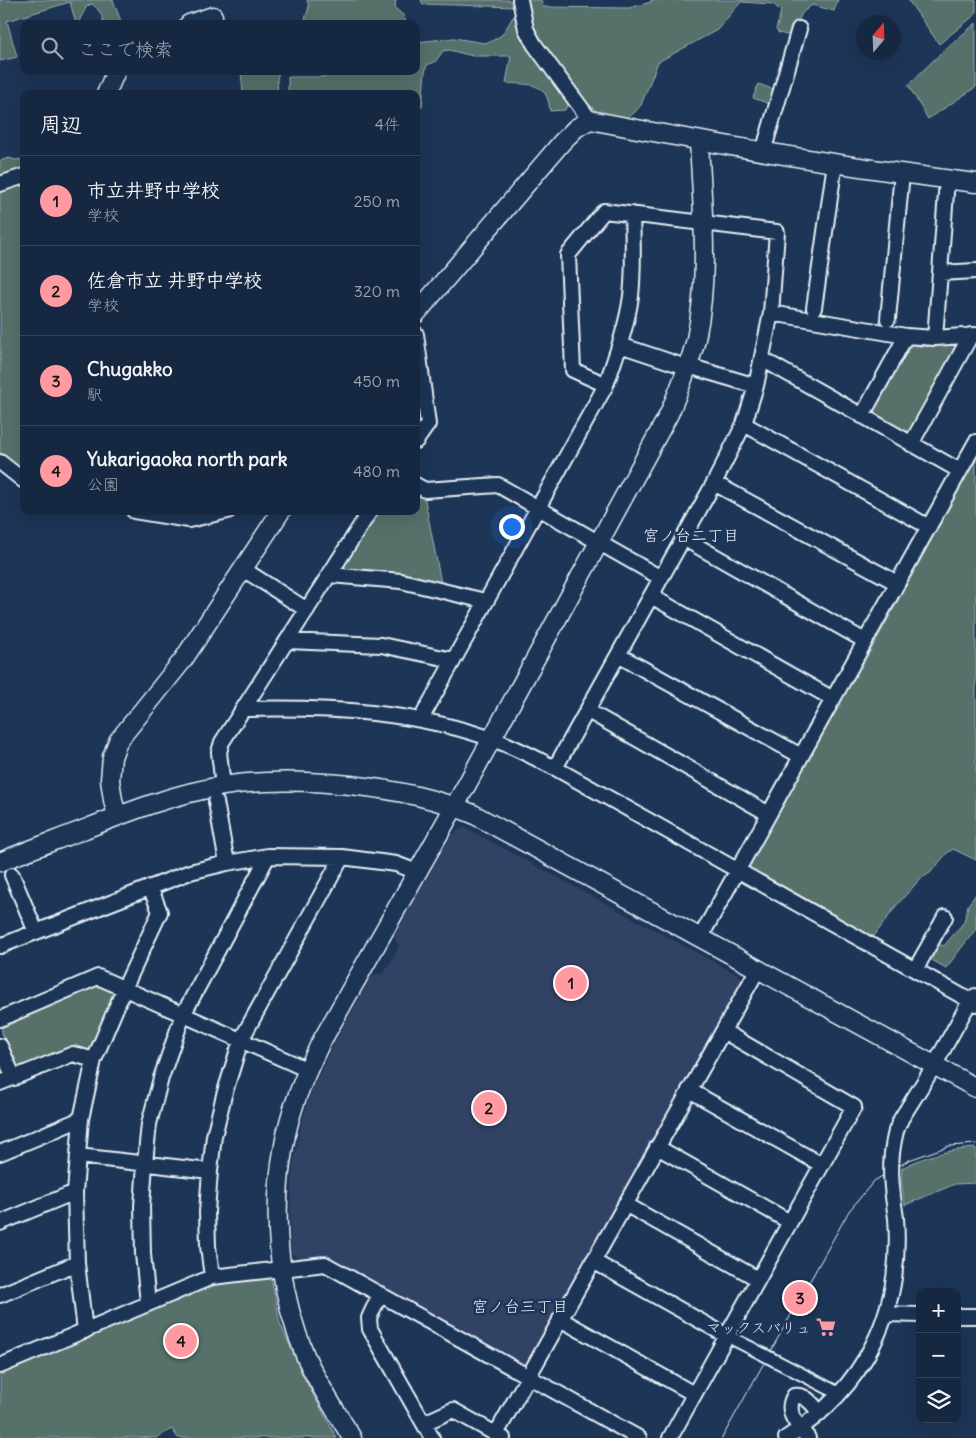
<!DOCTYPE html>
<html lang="ja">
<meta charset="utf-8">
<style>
:root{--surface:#162841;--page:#1f3048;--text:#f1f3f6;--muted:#9ea6b1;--line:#35445a;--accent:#ff9aa2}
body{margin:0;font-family:Delius,"Klee One",sans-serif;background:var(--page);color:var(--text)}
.controls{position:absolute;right:15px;bottom:15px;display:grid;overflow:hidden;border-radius:10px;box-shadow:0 5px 20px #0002}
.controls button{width:45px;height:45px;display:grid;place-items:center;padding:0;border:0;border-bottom:1px solid var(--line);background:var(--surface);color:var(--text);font:25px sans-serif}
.compass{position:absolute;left:856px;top:15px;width:45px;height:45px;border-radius:50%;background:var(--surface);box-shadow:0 5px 20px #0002;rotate:19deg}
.you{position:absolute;left:511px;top:526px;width:18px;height:18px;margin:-12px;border:4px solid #fff;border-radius:50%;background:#1a73e8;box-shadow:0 0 0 8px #1a73e833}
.badge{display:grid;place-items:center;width:32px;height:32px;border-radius:50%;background:var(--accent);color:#111;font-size:16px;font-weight:700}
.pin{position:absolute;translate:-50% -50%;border:2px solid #fff;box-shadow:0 1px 5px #0006}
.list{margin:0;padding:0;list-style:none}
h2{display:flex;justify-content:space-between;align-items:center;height:65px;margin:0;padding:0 20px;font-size:21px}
h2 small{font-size:16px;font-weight:400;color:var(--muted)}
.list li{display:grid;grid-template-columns:32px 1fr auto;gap:15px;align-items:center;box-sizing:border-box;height:90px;padding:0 20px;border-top:1px solid var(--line)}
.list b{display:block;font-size:19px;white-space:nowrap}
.list p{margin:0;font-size:16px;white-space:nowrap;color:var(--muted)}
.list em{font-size:16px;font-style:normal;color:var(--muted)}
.icon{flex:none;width:28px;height:28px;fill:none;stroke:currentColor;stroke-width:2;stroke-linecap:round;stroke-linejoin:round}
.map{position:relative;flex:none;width:976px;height:1438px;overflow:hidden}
.search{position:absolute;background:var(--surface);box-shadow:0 5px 20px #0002;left:20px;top:20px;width:400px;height:55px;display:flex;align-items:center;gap:12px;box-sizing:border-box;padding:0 18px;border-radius:10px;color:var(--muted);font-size:19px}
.panel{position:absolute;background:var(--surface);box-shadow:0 5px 20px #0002;left:20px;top:90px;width:400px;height:425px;border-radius:10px}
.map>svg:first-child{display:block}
</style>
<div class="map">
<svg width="976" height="1438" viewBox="0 0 976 1438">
<rect width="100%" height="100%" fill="#1d3557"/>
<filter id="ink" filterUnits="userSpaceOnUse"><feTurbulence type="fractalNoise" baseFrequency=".02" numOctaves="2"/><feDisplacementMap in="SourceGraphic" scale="10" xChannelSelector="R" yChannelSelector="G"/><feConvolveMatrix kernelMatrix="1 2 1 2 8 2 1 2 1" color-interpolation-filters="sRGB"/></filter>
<g filter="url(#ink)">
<!-- built -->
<path fill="#304265" d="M464 827 740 976 742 984 527 1365 522 1366 325 1257 300 1260 291 1253 290 1219 293 1165 301 1124 311 1092 330 1051 371 976 384 973 399 947 394 936 451 835Z"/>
<!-- green -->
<path fill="#576f6b" stroke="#a0b0b2" d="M0 0H113L122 24H103C104 17 98 8 92 4L87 6 80 19 81 24H76L70 2 7 21 17 57 0 61Z
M307 0H396L395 8 404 16 406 24 304 22 309 7Z
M421 0H515L516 7 423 4Z
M525 0H541L543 7 629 8 651 2V0H838L834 11 812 5 802 13 795 28 787 35 779 33 776 30 781 11 773 4 741 2 717 30 658 62 641 105 634 113 625 119 599 113 586 102 538 41 531 28Z
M908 0H976V14L939 44Z
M513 17H518C524 50 549 77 568 103L565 110 550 111C547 81 531 85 506 83L511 56H473L449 50 443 51 435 62 427 65 425 72 422 107H416V94H288V77H324L325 71H416V42L454 38 484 43 490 42 502 35Z
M976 23V87L928 119 908 85 943 51Z
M241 71H279L277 79 278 94H243Z
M758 84 778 91 773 105 753 98Z
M9 158 15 160 24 159V170L0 178V161Z
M24 181V474L0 455V189Z
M910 344 923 347 953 344 957 348 910 431 906 433 872 416 870 409 906 346Z
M976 458V860L953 849 947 853 930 873 920 879 896 906 872 939 753 871 749 867 750 861 804 763 876 641Z
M416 492 424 495 441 583 401 575 346 572 343 564 377 511H416Z
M976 894V929L946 968 930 959 938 944 944 946 964 922 968 905Z
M98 985 112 990 113 997 94 1048 87 1052 20 1070 13 1067C9 1055 0 1036 2 1024Z
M976 1148V1183L955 1184 905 1205 901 1180 902 1168C927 1155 949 1150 976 1148Z
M271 1277 280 1323 304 1378 337 1438H178L172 1429 156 1438H0V1373L214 1283Z"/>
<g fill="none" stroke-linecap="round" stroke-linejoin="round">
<defs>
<path id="pedestrian" d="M727 1336 753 1349
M774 1360 840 1394"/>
<path id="minor" d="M520 0 526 29 534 44 590 120
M763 152 799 29
M0 184 24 176
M940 273 976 271
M814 308 835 163
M771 313 906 336 935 338 976 335
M888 319 902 173
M416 334 428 424 416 441
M935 338 947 180
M620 345 677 364
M762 359 960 471
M695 368 756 386
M862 416 906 336
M744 424 929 527
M911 444 971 335
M0 462 24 481
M714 483 897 583
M416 485 425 490 498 485 661 578
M134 511 189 520 228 511
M683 538 865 641
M243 569 307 610
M330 575 401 581 485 601
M651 596 833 699
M287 641 381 645 453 660
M618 655 801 756
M243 709C330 707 418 711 500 742 519 749 537 759 555 768L976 1004
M588 711 769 814
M421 719 606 385C616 356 627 326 631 296 634 269 633 241 632 214
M555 768 714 483 744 424 756 386 771 313 777 232 604 211 568 255 573 370 606 385
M223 786 219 752 222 742 370 511
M216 802 227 863
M12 875 36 932
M700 938 976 442
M0 946 190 872 227 863 268 856 342 857 396 864 417 872
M915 970 945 917
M0 1019 98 977 308 1070
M0 1046 14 1078
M0 1083 73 1054 94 1060
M689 1090 822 1165
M896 1131 901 1119 934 1066 970 1001 975 996
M657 1147 790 1222
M0 1153 81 1119
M78 1156 210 1171
M625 1204 758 1279
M0 1223 75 1192
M593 1261 727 1336
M212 1277 208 1246 207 1212 210 1171 214 1136 224 1095 241 1040 342 857
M380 1294 369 1318 370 1329 432 1438
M0 1295 77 1263
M148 1303 143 1254 142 1206 145 1163 149 1124 161 1078 183 1015 268 856
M886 1314 920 1315
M957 1316H976
M560 1319 694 1394
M85 1331 77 1263 75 1192 81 1119 94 1060 124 989 160 912 150 887
M0 1366 212 1277 325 1264 639 1438
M424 1423 453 1410 503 1438
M496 1434 758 969
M670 1438 854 1107 723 1031
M786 1438C865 1388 903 1311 896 1218
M808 1438C798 1425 784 1413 794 1396 806 1394 813 1405 820 1413"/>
<path id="tertiary" d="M189 24 213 16
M106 94 116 71
M416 314 562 142 576 128 590 120C718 145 847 167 976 183
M117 816 113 800 110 780 112 757 118 741 183 660 281 511
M0 862C28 850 57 840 85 829 128 812 176 793 223 786 295 775 406 785 473 814L976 1088
M352 1438C336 1411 317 1383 305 1355 278 1290 271 1214 284 1145 290 1109 304 1077 320 1044L466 786 669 414C679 389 690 365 696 339 710 274 702 207 699 141"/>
</defs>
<!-- pedestrian casing -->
<use href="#pedestrian" stroke="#e8f1f8" stroke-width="15"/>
<!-- minor casing -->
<use href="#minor" stroke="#e8f1f8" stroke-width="18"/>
<!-- tertiary casing -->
<use href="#tertiary" stroke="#e8f1f8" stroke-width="21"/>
<!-- pedestrian -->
<use href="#pedestrian" stroke="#1d3557" stroke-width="11"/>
<!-- minor -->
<use href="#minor" stroke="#1d3557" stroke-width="14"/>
<!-- tertiary -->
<use href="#tertiary" stroke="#1d3557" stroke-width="18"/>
<!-- tram -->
<path stroke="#e8f1f8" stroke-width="1" d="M722 1438 849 1211 874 1181 909 1160 949 1146 976 1144"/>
<defs>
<path id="pedestrian-bridge" d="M753 1349 774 1360"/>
<path id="minor-bridge" d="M896 1218C891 1186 888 1163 896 1131"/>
</defs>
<!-- pedestrian-bridge casing -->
<use href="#pedestrian-bridge" stroke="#e8f1f8" stroke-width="15" stroke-linecap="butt"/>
<!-- minor-bridge casing -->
<use href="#minor-bridge" stroke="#e8f1f8" stroke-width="18" stroke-linecap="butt"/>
<!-- pedestrian-bridge -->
<use href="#pedestrian-bridge" stroke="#1d3557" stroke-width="11"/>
<!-- minor-bridge -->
<use href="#minor-bridge" stroke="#1d3557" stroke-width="14"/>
</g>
</g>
<!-- icons -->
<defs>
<symbol id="supermarket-bare" viewBox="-9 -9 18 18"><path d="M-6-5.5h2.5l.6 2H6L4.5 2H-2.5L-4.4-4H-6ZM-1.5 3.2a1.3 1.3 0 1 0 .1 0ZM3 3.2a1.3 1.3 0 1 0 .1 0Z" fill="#ff9aa2" stroke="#1d3557" stroke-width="2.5" paint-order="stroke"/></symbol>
</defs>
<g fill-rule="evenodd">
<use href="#supermarket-bare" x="812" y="1313" width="28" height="28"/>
</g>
<g text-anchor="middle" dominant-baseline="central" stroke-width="5" stroke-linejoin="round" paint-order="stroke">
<!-- poi labels -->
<g font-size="15" fill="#e8f1f8" stroke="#1d3557" text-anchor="end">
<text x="811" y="1327">マックスバリュ</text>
</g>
<!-- neighbourhood labels -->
<g font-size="16" fill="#e8f1f8" stroke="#1d3557">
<text x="691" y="535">宮ノ台二丁目</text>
<text x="520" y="1306">宮ノ台三丁目</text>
</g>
</g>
</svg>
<div class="controls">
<button>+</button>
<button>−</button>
<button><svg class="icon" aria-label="layers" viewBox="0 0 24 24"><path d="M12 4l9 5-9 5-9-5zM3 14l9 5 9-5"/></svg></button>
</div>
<svg class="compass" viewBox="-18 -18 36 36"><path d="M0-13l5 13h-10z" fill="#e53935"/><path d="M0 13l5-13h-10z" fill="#9ea6b1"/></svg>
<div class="you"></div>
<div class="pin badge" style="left:571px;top:983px">1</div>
<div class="pin badge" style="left:489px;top:1108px">2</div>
<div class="pin badge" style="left:800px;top:1298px">3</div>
<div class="pin badge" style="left:181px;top:1341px">4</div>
<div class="search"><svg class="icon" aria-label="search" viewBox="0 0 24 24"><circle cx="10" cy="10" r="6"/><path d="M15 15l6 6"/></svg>ここで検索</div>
<section class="panel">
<h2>周辺<small>4件</small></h2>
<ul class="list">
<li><span class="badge">1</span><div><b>市立井野中学校</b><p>学校</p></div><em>250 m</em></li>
<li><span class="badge">2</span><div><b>佐倉市立 井野中学校</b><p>学校</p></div><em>320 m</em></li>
<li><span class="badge">3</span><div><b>Chugakko</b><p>駅</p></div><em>450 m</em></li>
<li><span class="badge">4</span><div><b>Yukarigaoka north park</b><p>公園</p></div><em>480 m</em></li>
</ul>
</section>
</div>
